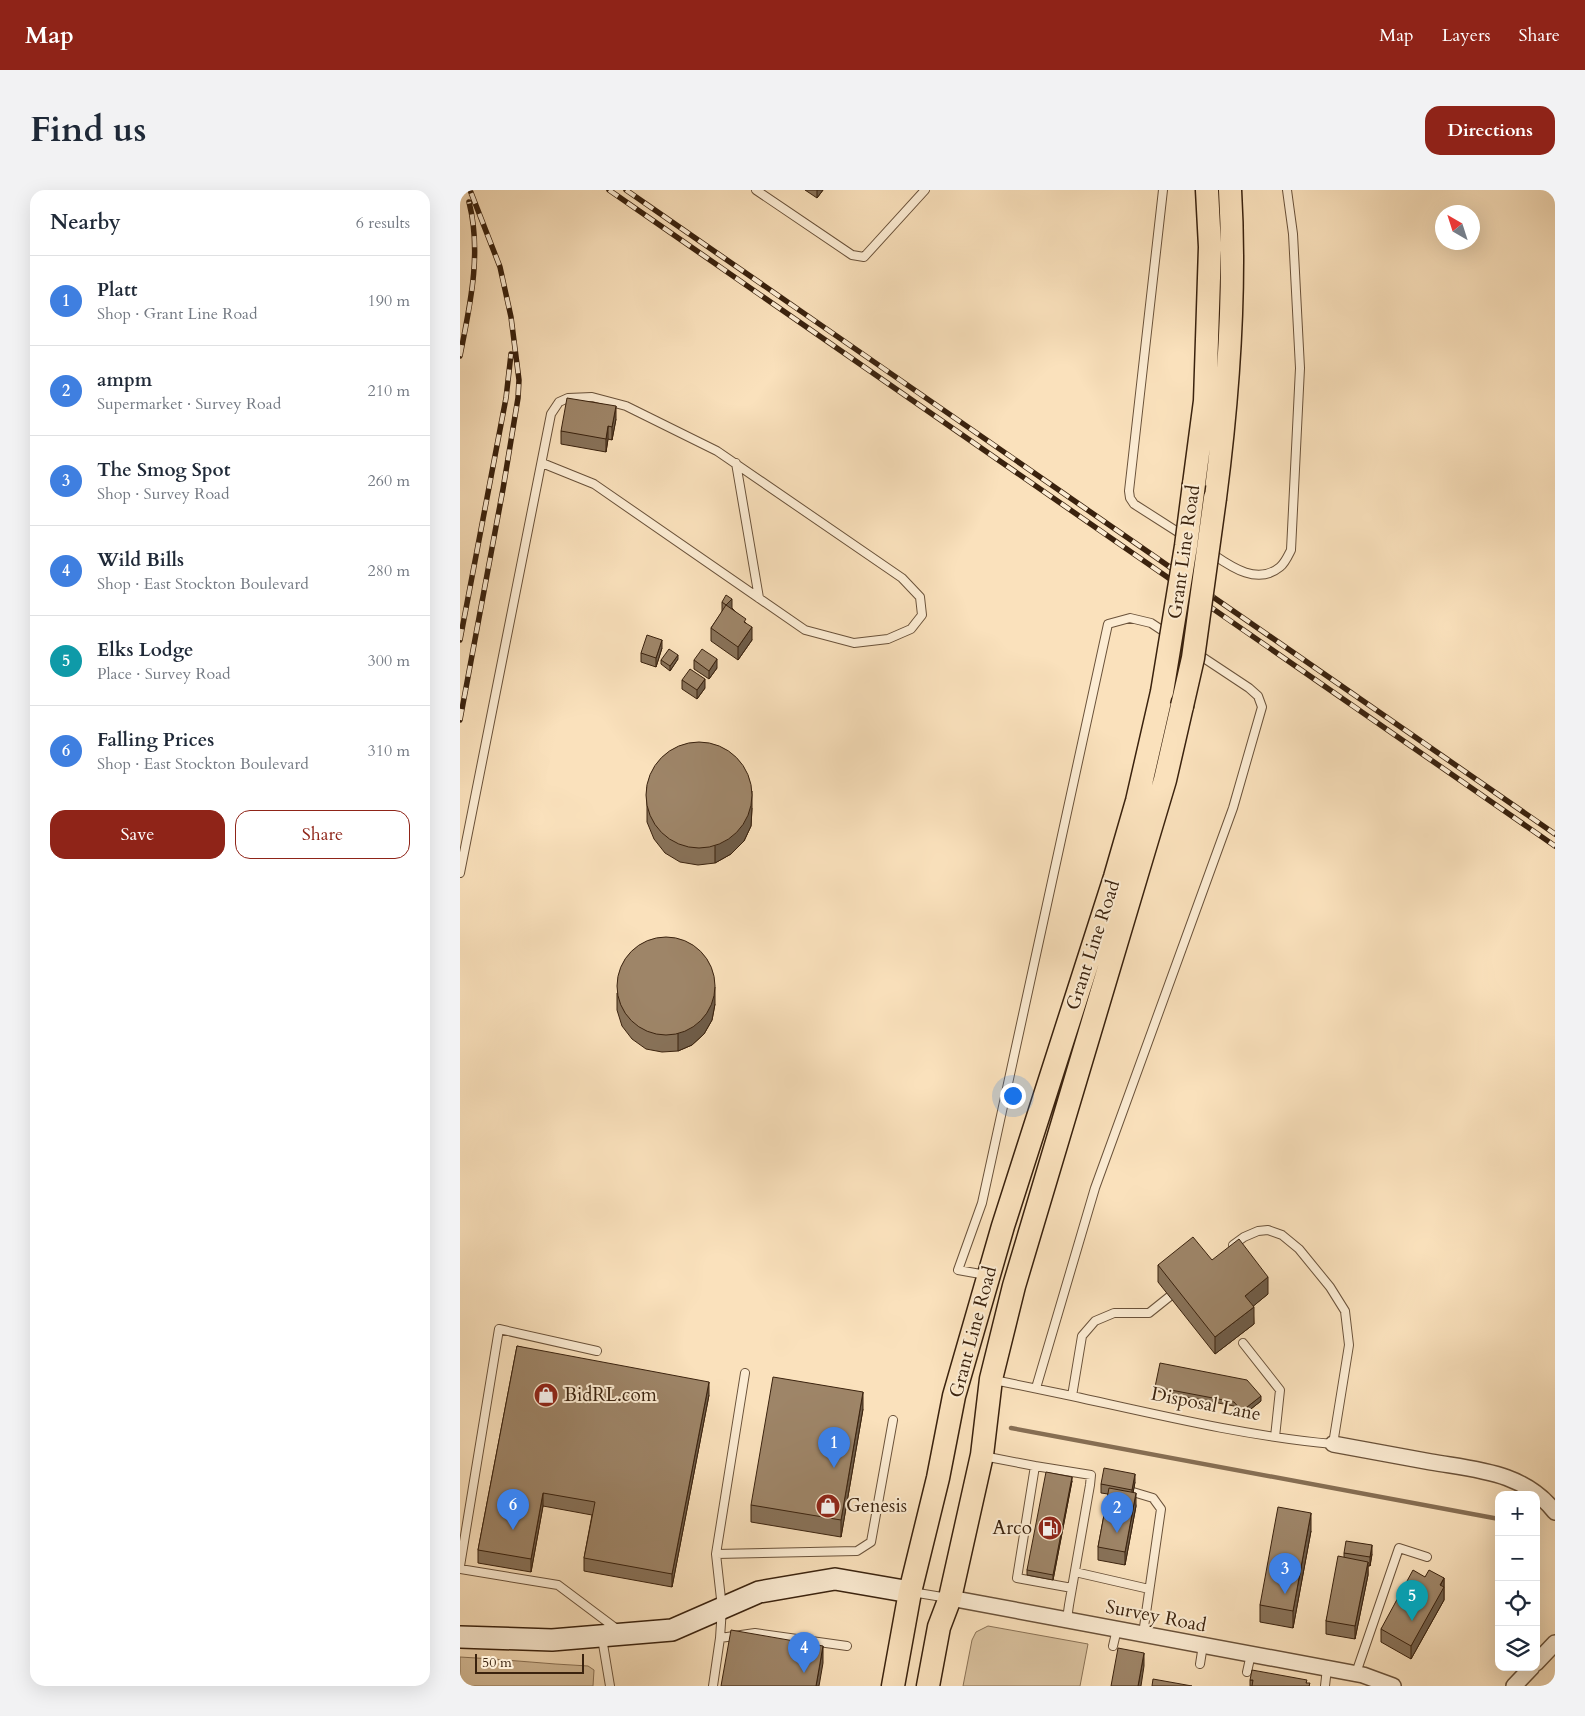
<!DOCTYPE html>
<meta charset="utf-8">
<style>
:root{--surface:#fff;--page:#f2f2f3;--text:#1f2937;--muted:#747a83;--line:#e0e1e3;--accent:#8f2418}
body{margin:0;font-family:Cardo,serif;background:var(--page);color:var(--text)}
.controls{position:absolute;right:15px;bottom:15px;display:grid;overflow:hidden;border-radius:10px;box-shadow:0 5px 20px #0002}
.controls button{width:45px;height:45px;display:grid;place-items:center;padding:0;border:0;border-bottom:1px solid var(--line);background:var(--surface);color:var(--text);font:25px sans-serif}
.compass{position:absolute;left:975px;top:15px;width:45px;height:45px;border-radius:50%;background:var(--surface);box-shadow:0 5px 20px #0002;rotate:321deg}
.scale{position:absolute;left:15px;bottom:12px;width:109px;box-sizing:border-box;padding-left:5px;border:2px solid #3a220e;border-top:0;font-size:14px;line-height:18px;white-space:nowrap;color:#3a220e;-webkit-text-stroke:4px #fcecd3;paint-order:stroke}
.you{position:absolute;left:552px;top:905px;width:18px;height:18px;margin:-12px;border:4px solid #fff;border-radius:50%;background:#1a73e8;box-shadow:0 0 0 8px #1a73e833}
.badge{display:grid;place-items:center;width:32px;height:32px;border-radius:50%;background:var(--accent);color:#fff;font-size:16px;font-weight:700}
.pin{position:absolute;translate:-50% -41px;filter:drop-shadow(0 1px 2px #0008)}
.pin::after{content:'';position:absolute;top:26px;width:18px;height:15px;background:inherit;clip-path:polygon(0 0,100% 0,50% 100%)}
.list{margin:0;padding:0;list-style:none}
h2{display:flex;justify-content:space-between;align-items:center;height:65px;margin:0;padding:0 20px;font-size:21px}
h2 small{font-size:16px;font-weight:400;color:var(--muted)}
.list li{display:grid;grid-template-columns:32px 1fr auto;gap:15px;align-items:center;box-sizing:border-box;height:90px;padding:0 20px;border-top:1px solid var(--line)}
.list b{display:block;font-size:19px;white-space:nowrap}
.list p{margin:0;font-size:16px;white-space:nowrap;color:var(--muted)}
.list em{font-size:16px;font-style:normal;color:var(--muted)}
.actions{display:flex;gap:10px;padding:15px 20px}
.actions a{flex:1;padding:11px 0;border:1px solid var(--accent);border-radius:15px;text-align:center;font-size:18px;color:var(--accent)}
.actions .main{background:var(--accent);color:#fff}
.icon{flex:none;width:28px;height:28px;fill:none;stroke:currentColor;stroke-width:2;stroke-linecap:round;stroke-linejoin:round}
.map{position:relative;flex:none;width:1095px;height:1496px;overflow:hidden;border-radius:15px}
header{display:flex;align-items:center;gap:30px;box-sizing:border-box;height:70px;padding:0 25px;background:var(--accent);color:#fff}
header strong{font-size:24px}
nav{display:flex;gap:28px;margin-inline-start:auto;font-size:18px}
.intro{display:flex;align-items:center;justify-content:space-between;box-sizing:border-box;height:120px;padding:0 30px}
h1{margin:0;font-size:35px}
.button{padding:12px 22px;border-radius:15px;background:var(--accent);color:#fff;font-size:18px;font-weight:700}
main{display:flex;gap:30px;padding:0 30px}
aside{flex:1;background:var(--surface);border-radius:15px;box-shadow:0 5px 20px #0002}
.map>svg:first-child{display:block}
</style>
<header>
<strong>Map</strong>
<nav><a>Map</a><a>Layers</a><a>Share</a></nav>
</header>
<div class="intro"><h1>Find us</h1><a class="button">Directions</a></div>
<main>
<aside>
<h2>Nearby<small>6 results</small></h2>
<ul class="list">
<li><span class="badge" style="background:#3f7fe0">1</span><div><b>Platt</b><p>Shop · Grant Line Road</p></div><em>190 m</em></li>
<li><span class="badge" style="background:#3f7fe0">2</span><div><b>ampm</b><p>Supermarket · Survey Road</p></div><em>210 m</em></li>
<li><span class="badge" style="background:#3f7fe0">3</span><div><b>The Smog Spot</b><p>Shop · Survey Road</p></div><em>260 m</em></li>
<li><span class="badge" style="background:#3f7fe0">4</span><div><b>Wild Bills</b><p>Shop · East Stockton Boulevard</p></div><em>280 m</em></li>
<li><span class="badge" style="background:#0f9aa8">5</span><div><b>Elks Lodge</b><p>Place · Survey Road</p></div><em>300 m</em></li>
<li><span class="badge" style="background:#3f7fe0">6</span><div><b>Falling Prices</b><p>Shop · East Stockton Boulevard</p></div><em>310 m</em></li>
</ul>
<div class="actions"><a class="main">Save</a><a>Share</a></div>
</aside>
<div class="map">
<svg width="1095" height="1496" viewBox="0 0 1095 1496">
<rect width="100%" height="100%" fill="#fae1bc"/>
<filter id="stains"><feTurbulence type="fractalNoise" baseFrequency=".004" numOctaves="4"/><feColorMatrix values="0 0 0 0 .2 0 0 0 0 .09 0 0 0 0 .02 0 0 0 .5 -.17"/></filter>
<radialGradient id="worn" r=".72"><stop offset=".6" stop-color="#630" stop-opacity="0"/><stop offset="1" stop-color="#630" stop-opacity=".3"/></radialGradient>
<!-- green -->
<path fill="#d9c19e" stroke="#8a7256" d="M528 1436 628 1454 620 1496H503L512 1450 516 1442Z
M0 1467C43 1469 85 1474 128 1476L134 1480 133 1496H0Z"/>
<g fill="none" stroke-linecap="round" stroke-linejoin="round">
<!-- stream -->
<path stroke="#866e53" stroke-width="4.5" d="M551 1238 1039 1329"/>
<defs>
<path id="lane" d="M296 0 392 65 404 67 465 0
M703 0 669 301 670 308 674 314 724 346
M276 273 299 408
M751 363C770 376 797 396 820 377 825 373 828 366 831 360L840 178 833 44 827 0
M0 683 91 224 99 212 108 208 132 207 166 216 257 261 442 388 460 407 462 425 451 439 428 449 394 453 345 440 134 294 82 273
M526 1085 498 1080 522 1013 648 434 670 428 691 433 789 498 798 506 802 517 773 618 635 998 576 1198
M709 1107 689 1123H654L635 1131 622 1146 612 1206C699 1225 785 1246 873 1254L889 1155 885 1121 870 1097 839 1059 822 1045 808 1040 798 1041 784 1047 773 1055
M783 1153 820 1200 815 1247
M534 1190 612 1206
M523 1266 575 1276
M673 1302 693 1308 701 1319 683 1444
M256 1364 285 1183
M0 1376 39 1139 137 1161
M0 1379 98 1395 158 1440
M615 1382 689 1399
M452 1402 488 1408
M607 1429 609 1415 630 1295 631 1285 575 1276 557 1388 612 1398
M142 1448 150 1496
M387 1456 295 1443 260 1448 262 1418 256 1364 397 1361 411 1352 433 1230
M653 1456 657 1439
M740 1474 743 1455
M787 1482 791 1464
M896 1483 939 1358 967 1367
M253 1496 260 1448
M865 1496 867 1478"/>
<path id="street" d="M873 1254C906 1260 938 1266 971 1272 1017 1280 1064 1282 1095 1322
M490 1408 903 1485 933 1496
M1076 1473 1095 1453
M1054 1496 1072 1477"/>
<path id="secondary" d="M0 1447 92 1450 212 1440 299 1402 375 1389 450 1402"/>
<path id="primary" d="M734 294 745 211 750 57 747 0
M755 308C768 208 776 101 770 0
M433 1496 450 1402 478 1288 494 1206 543 1036 655 687 677 611 702 502
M468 1496 479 1437 490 1408 522 1265 531 1189 554 1096 705 590 722 516"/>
</defs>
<!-- lane casing -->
<use href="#lane" stroke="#6a523a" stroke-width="10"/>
<!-- street casing -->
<use href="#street" stroke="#6a523a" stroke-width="18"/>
<!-- secondary casing -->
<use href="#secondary" stroke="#3a220e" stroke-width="24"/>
<!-- primary casing -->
<use href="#primary" stroke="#3a220e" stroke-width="25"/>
<!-- lane -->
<use href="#lane" stroke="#fcecd3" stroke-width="8"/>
<!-- street -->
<use href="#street" stroke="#fcecd3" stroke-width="15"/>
<!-- secondary -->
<use href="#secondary" stroke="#fcecd3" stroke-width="21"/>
<!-- primary -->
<use href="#primary" stroke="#fae1bc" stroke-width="22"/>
<defs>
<path id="rail" d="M149 0 1095 656
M166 0 1095 644
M0 166C10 115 22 63 9 12
M0 450 46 208 51 164
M0 530 43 299 58 208 59 190 51 127 40 77 10 0"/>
</defs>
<!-- rail casing -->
<use href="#rail" stroke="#3a220e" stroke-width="5.5"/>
<!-- rail -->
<use href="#rail" stroke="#fcecd3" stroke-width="4" stroke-dasharray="11" stroke-linecap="butt"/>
<defs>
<path id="primary-bridge" d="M702 502 726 356 734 294
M722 516 733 468 755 308"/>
</defs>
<!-- primary-bridge casing -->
<use href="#primary-bridge" stroke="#3a220e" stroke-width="25" stroke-linecap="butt"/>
<!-- primary-bridge -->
<use href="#primary-bridge" stroke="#fae1bc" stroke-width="22"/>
</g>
<!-- wall -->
<path fill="#887259" stroke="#3a220e" d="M345 0H363L357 8Z
M156 229 152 250 148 249 146 262 101 254V241Z
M262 412 272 418 286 433 292 450 278 470 251 451V438L262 422Z
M202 458 196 477 181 472V463Z
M218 469 210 481 201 474V470Z
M234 470 257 478 249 489 234 479Z
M222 490 245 498 237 509 222 499Z
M187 597 292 618 291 636 284 651 271 664 255 673 238 675 220 672 205 663 194 649 187 632Z
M157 803 255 814 252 830 244 844 232 855 218 861 202 862 186 859 172 849 162 836 157 820Z
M752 1070 808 1104 793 1116 794 1134 755 1164 698 1092V1075Z
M57 1156 249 1205 212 1397 124 1381V1368L132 1325 83 1316 71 1382 18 1373V1360Z
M695 1197 801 1211 782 1226 774 1216 695 1201Z
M403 1219 381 1347 291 1332V1315Z
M612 1291 593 1390 567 1385V1380Z
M675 1292 673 1303 676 1316 665 1375 638 1370V1357L648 1304 641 1303V1294Z
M851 1341 833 1438 800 1432V1415Z
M884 1363 912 1364 910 1376H908V1385L895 1449 866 1444V1431L884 1367Z
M965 1387 984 1388V1410L951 1469 921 1452V1439Z
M790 1490 847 1493 850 1496H790Z"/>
<!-- shaded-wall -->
<path fill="#6f5d49" stroke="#3a220e" d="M357 0H363L357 8Z
M156 216V229L152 250V237Z
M148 236V249L146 262V249Z
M272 409V422L266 415Z
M292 437V450L278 470V457Z
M202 450V458L196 477V468Z
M218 465V469L210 481V476Z
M257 469V478L249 489V481Z
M245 489V498L237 509V500Z
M292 601V618L291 636 284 651 271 664 255 673V655Z
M255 797V814L252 830 244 844 232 855 218 861V844Z
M808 1087V1104L785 1123V1106Z
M794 1117V1134L755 1164V1147Z
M249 1192V1205L212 1397V1384Z
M403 1202V1219L381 1347V1330Z
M801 1206V1211L782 1226V1221Z
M675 1284V1292L672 1308V1300Z
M612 1287V1291L593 1390V1385Z
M83 1303V1316L71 1382V1369Z
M676 1303V1316L665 1375V1362Z
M851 1323V1341L833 1438V1421Z
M912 1355V1364L910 1376V1367Z
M908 1372V1385L895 1449V1436Z
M984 1388V1410L951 1469V1456Z
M363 1456V1473L359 1496H356Z
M684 1463V1476L681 1496H678Z"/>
<!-- building -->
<path fill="#9e8568" stroke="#3a220e" d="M107 208 156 216 152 237 148 236 146 249 101 241Z
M266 405 272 409 266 415 262 412Z
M266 415 286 429 284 432 292 437 278 457 251 438Z
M187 445 202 450 196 468 181 463Z
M209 459 218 465 210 476 201 470Z
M242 459 257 469 249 481 234 470Z
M230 479 245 489 237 500 222 490Z
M186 605a53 53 0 1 1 106 0a53 53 0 1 1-106 0Z
M157 796a49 49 0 1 1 98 0a49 49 0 1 1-98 0Z
M733 1047 752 1070 779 1049 808 1087 785 1106 794 1117 755 1147 698 1075Z
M57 1156 249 1192 212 1384 124 1368 135 1312 83 1303 71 1369 18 1360Z
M700 1173 787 1190 801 1206 782 1221 774 1212 695 1197Z
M313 1187 403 1202 381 1330 291 1315Z
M644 1278 675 1284 672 1300 641 1294Z
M586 1282 612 1287 593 1385 567 1380Z
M649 1298 676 1303 665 1362 638 1357Z
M818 1317 851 1323 833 1421 800 1415Z
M886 1351 912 1355 910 1367 884 1363Z
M878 1366 908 1372 895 1436 866 1431Z
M953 1380 965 1387 969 1380 984 1388 980 1395 984 1397 951 1456 921 1439Z
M271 1440 363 1456 356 1496H261Z
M658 1458 684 1463 678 1496H651Z
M792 1480 847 1490 846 1493H850L849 1496H792L793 1490H790Z
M693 1489 732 1496H692Z"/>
<!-- icons -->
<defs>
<symbol id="shop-disc" viewBox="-11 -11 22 22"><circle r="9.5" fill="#8f2418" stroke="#fcecd3"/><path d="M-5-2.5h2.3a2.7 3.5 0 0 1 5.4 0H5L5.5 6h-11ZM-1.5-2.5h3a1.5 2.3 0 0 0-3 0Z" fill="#fff"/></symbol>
<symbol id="fuel-disc" viewBox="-11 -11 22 22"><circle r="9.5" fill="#8f2418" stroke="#fcecd3"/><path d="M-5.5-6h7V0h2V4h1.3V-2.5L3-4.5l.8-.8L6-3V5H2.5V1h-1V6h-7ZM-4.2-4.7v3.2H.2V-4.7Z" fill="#fff"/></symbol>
</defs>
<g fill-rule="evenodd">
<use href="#shop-disc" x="72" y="1191" width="28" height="28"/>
<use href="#shop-disc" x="354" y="1302" width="28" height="28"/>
<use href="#fuel-disc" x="576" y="1324" width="28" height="28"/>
</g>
<g text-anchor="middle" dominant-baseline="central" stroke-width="4" stroke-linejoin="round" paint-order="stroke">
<!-- street labels -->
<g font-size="19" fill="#3a220e" stroke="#fcecd3">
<text transform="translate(724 362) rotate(-82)">Grant Line Road</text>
<text transform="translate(633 755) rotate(-72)">Grant Line Road</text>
<text transform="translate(513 1142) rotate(-75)">Grant Line Road</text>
<text transform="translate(746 1214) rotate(11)">Disposal Lane</text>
<text transform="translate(696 1426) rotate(11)">Survey Road</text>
</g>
<!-- poi labels -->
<g font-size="19" fill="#3a220e" stroke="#fcecd3" text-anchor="start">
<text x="104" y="1205">BidRL.com</text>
<text x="386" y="1316">Genesis</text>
<text x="572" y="1338" text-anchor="end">Arco</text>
</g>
</g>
<rect width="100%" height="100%" filter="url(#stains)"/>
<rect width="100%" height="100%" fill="url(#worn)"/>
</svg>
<div class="controls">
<button>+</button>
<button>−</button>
<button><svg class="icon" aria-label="locate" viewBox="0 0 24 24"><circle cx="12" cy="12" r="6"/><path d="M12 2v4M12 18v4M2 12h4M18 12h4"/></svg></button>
<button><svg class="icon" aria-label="layers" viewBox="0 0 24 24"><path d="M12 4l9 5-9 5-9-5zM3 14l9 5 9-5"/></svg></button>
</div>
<svg class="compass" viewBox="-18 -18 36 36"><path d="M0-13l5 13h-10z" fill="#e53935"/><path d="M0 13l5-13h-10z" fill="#747a83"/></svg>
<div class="scale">50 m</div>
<div class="you"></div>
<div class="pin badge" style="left:374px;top:1278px;background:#3f7fe0">1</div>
<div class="pin badge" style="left:657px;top:1343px;background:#3f7fe0">2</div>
<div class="pin badge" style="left:825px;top:1404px;background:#3f7fe0">3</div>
<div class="pin badge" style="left:344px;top:1483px;background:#3f7fe0">4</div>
<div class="pin badge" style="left:952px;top:1431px;background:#0f9aa8">5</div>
<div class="pin badge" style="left:53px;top:1340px;background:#3f7fe0">6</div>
</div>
</main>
